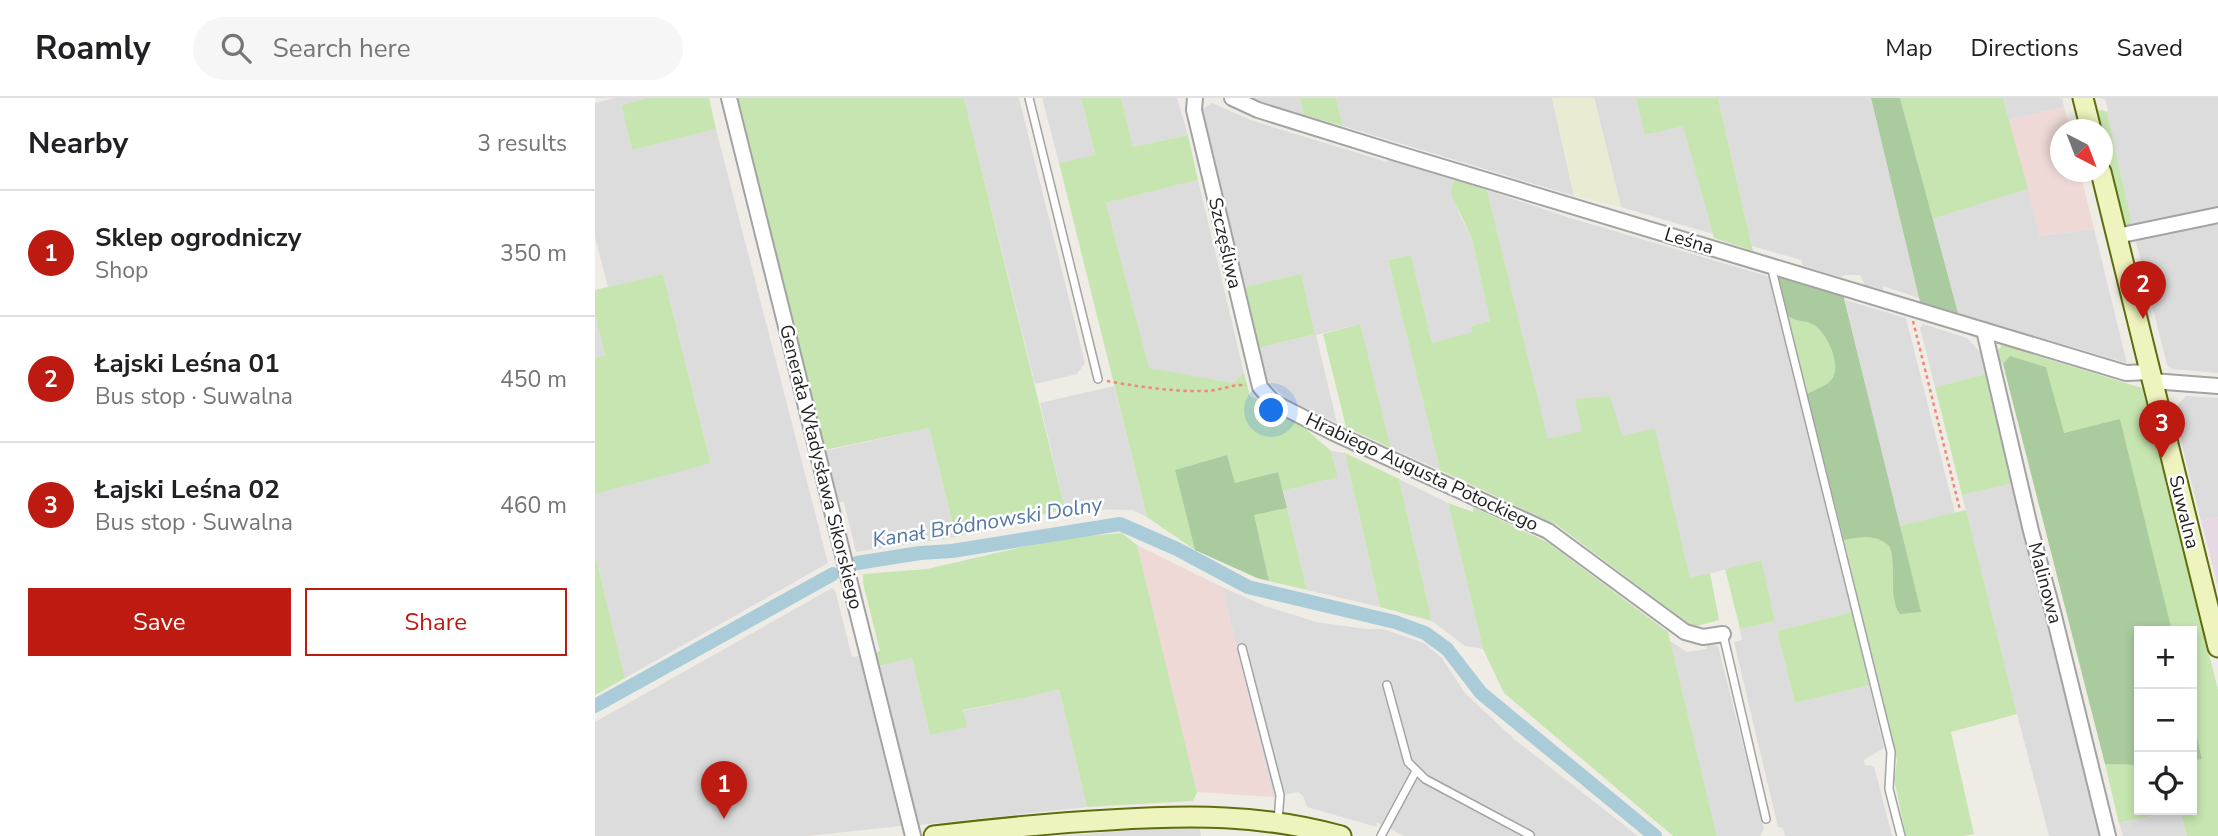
<!DOCTYPE html>
<meta charset="utf-8">
<style>
:root{--surface:#fff;--page:#f6f6f6;--text:#202124;--muted:#757577;--line:#e0e0e0;--accent:#bd1a11}
body{margin:0;font-family:"Nunito Sans",sans-serif;background:var(--page);color:var(--text)}
.controls{position:absolute;right:21px;bottom:21px;display:grid;overflow:hidden;border-radius:0px;box-shadow:0 4px 10px #0003}
.controls button{width:63px;height:63px;display:grid;place-items:center;padding:0;border:0;border-bottom:2px solid var(--line);background:var(--surface);color:var(--text);font:35px sans-serif}
.compass{position:absolute;left:1455px;top:21px;width:63px;height:63px;border-radius:50%;background:var(--surface);box-shadow:0 4px 10px #0003;rotate:138deg}
.you{position:absolute;left:677px;top:313px;width:24px;height:24px;margin:-18px;border:5px solid #fff;border-radius:50%;background:#1a73e8;box-shadow:0 0 0 10px #1a73e833}
.badge{display:grid;place-items:center;width:46px;height:46px;border-radius:50%;background:var(--accent);color:#fff;font-size:23px;font-weight:700}
.pin{position:absolute;translate:-50% -58px;filter:drop-shadow(0 2px 4px #0008)}
.pin::after{content:'';position:absolute;top:37px;width:24px;height:21px;background:inherit;clip-path:polygon(0 0,100% 0,50% 100%)}
.list{margin:0;padding:0;list-style:none}
h2{display:flex;justify-content:space-between;align-items:center;height:91px;margin:0;padding:0 28px;font-size:30px}
h2 small{font-size:23px;font-weight:400;color:var(--muted)}
.list li{display:grid;grid-template-columns:46px 1fr auto;gap:21px;align-items:center;box-sizing:border-box;height:126px;padding:0 28px;border-top:2px solid var(--line)}
.list b{display:block;font-size:26px;white-space:nowrap}
.list p{margin:0;font-size:23px;white-space:nowrap;color:var(--muted)}
.list em{font-size:23px;font-style:normal;color:var(--muted)}
.actions{display:flex;gap:14px;padding:21px 28px}
.actions a{flex:1;padding:16px 0;border:2px solid var(--accent);border-radius:0px;text-align:center;font-size:24px;color:var(--accent)}
.actions .main{background:var(--accent);color:#fff}
.icon{flex:none;width:38px;height:38px;fill:none;stroke:currentColor;stroke-width:2;stroke-linecap:round;stroke-linejoin:round}
.map{position:relative;flex:none;width:1623px;height:738px;overflow:hidden}
header{display:flex;align-items:center;gap:42px;box-sizing:border-box;height:98px;padding:0 35px;background:var(--surface);border-bottom:2px solid var(--line)}
header strong{font-size:33px}
nav{display:flex;gap:38px;margin-inline-start:auto;font-size:24px}
.search{width:490px;height:63px;background:var(--page);display:flex;align-items:center;gap:18px;box-sizing:border-box;padding:0 24px;border-radius:38px;color:var(--muted);font-size:26px}
main{display:flex}
aside{flex:1;background:var(--surface)}
.map>svg:first-child{display:block}
</style>
<header>
<strong>Roamly</strong>
<div class="search"><svg class="icon" aria-label="search" viewBox="0 0 24 24"><circle cx="10" cy="10" r="6"/><path d="M15 15l6 6"/></svg>Search here</div>
<nav><a>Map</a><a>Directions</a><a>Saved</a></nav>
</header>
<main>
<aside>
<h2>Nearby<small>3 results</small></h2>
<ul class="list">
<li><span class="badge">1</span><div><b>Sklep ogrodniczy</b><p>Shop</p></div><em>350 m</em></li>
<li><span class="badge">2</span><div><b>Łajski Leśna 01</b><p>Bus stop · Suwalna</p></div><em>450 m</em></li>
<li><span class="badge">3</span><div><b>Łajski Leśna 02</b><p>Bus stop · Suwalna</p></div><em>460 m</em></li>
</ul>
<div class="actions"><a class="main">Save</a><a>Share</a></div>
</aside>
<div class="map">
<svg width="1623" height="738" viewBox="0 0 1623 738">
<rect width="100%" height="100%" fill="#efece6"/>
<!-- residential -->
<path fill="#dddcdc" d="M20 0H52L26 7 37 52 121 31 233 465 30 580 0 456V396L116 364 68 176 13 189 0 139V5Z
M369 0H424L490 265 482 276 440 286Z
M447 0H486L500 58 464 65Z
M526 0H582L593 37 538 49Z
M658 0H705L709 17 665 3Z
M741 0H957L979 98 748 28Z
M999 0H1041L1051 37 1088 27 1118 136 1026 109Z
M1123 0H1276L1324 200 1288 188V192L1270 187 1265 177H1250L1246 179 1208 168 1206 162 1157 148Z
M1408 0H1467L1469 9 1414 22Z
M1505 0H1623V112L1538 131 1512 14 1513 12 1510 1Z
M617 5 658 23 792 64V61L860 81 856 89 865 118 877 141 895 223 876 228 879 234 837 245 816 157 793 162 845 372 796 350 765 226 721 237 742 325 691 301 671 281 664 250 720 236 706 176 649 189 606 12Z
M603 82 649 275 638 285 554 271 511 105Z
M1433 91 1445 138 1499 131 1532 265 1363 215 1337 121Z
M892 92 972 119 1175 179 1257 514 1182 533 1200 605 1274 587 1289 650 1269 662 1270 667 1279 668 1297 738H1190L1188 730 1183 729 1139 544 1147 542 1145 531 1180 523 1165 462 1095 481 1060 331 1027 338 987 334 953 342Z
M1623 121V275L1577 271 1572 267 1540 140Z
M1250 202 1311 220 1360 415 1304 428Z
M0 217 10 257 0 260Z
M1328 226 1372 240 1386 255 1392 276 1340 289 1325 230Z
M519 288 552 419 538 412 470 411 445 305Z
M1591 298 1623 300V419L1606 423 1578 312Z
M334 330 361 439 261 454 249 404H244L230 353Z
M736 353 750 355 785 509 712 492 688 393 743 379Z
M804 381 853 405 888 551 870 548 837 523Z
M1419 385 1508 738H1454L1422 616 1367 397Z
M627 489 670 508 721 524 771 531H788L829 545 847 560 870 595 919 641 1043 738H809L781 724 782 729 712 709 708 698 703 694 678 699Z
M237 490 240 492 257 559 264 558 306 728 212 738H0V624Z
M1075 543 1092 554 1112 551V545L1123 548 1169 731 1165 738H1122Z
M317 560 335 637 367 613 429 600 464 591 492 709 324 727 284 568Z
M1585 712 1592 738H1528L1524 725Z
M604 727 606 738H463Z"/>
<!-- commercial -->
<path fill="#eed9d7" d="M1469 9 1475 31 1465 32V74H1485L1499 131 1445 138 1414 22Z
M542 447 627 489 678 699 602 694Z"/>
<!-- industrial -->
<path fill="#e7d9e4" d="M1623 419V489L1606 423Z"/>
<!-- farmland -->
<path fill="#e9ecd3" d="M957 0H999L1026 109 979 98Z"/>
<!-- grass -->
<path fill="#c7e5b0" d="M52 0H114L121 31 37 52 26 7Z
M142 0H369L470 411 361 439 334 330 230 352Z
M486 0H526L538 49 593 37 603 82 511 105 554 270 638 285 649 275 655 298 697 319 736 353 743 379 688 393 682 374 640 386 632 357 580 372 600 452 552 419 464 65 500 57Z
M705 0H741L748 28 709 17Z
M1041 0H1123L1158 153 1119 140 1088 28 1050 37Z
M1305 0H1408L1433 91 1337 121Z
M1507 12 1512 14 1538 131 1527 127 1508 50 1507 32 1503 31 1498 13Z
M860 81 892 92 953 341 987 333 980 301 1015 298 1027 338 1060 330 1095 480 1115 475 1124 522 1098 529 962 427 845 372 793 162 816 157 837 245 878 234 876 228 895 223 877 141 857 98 856 89Z
M68 176 116 365 0 396V260L10 257 0 217V192Z
M706 176 720 236 664 250 649 189Z
M1193 218C1201 224 1211 222 1219 227 1232 235 1248 269 1236 282 1231 288 1219 292 1212 296Z
M765 226 768 237 796 350 751 329 728 236Z
M1407 247 1547 290 1623 592V738H1592L1585 712H1597V663L1607 661 1597 617V533H1577L1525 322 1468 335 1451 269 1415 258 1408 266 1402 260 1403 252Z
M1392 276 1419 385 1367 397 1340 289Z
M750 355 804 381 837 523 785 509Z
M853 405 878 414V409L952 444 1073 534 1122 738H1078L909 595 888 551Z
M692 410 712 492 674 483 658 417Z
M1371 412 1422 616 1356 634 1379 736 1369 738H1311L1299 681 1302 663 1249 442C1266 439 1281 436 1294 448L1299 467V504L1325 514 1304 428Z
M527 435 542 447 602 694 598 703 492 709 464 591 429 600 368 612 372 629 335 637 317 560 284 568 280 555 285 553 268 485V476L332 471 466 440Z
M0 456 30 580 0 597Z
M1166 462 1180 523 1145 531 1130 471Z
M1257 514 1274 587 1200 605 1182 533Z
M1510 666 1544 667V712H1582L1524 725Z"/>
<!-- forest -->
<path fill="#a9cb9e" d="M1276 0H1305L1363 215 1325 204Z
M1183 177 1248 196 1326 514 1305 516C1292 498 1303 469 1294 448 1281 436 1266 439 1249 442L1212 296C1219 292 1231 288 1236 282 1248 269 1232 235 1219 227 1211 222 1201 224 1193 218Z
M1415 258 1451 269 1469 335 1525 321 1577 533H1544V667L1510 666 1408 266Z
M632 357 640 385 683 374 692 410 659 417 674 483 662 480 600 452 580 372Z
M1597 617 1607 661 1597 663Z"/>
<g fill="none" stroke-linecap="round" stroke-linejoin="round">
<!-- canal -->
<path stroke="#aaccd9" stroke-width="14" d="M262 465 325 455 357 453 525 426 582 451 653 489 800 524 830 535 852 551 886 595 1060 738
M0 608 238 476"/>
<defs>
<path id="lane" d="M434 0 503 281
M1176 168 1296 654 1294 691 1306 738
M1128 536 1171 721
M647 550 685 697 683 723
M792 587 813 664 830 681 935 737
M786 738 821 673"/>
<path id="street" d="M134 0 318 738
M600 0 599 12 665 289 678 304 739 335 953 433 1090 534 1108 539 1128 536
M637 0 663 12 801 55 1531 275 1555 274
M1522 138 1623 117
M1389 232 1436 433 1458 514 1513 738
M1557 283 1623 288"/>
<path id="secondary" d="M1488 0 1496 32
M1506 74 1623 549
M339 738C398 731 455 725 514 722 594 717 667 716 746 738"/>
</defs>
<!-- lane casing -->
<use href="#lane" stroke="#a3a3a3" stroke-width="10"/>
<!-- street casing -->
<use href="#street" stroke="#a3a3a3" stroke-width="18"/>
<!-- secondary casing -->
<use href="#secondary" stroke="#5e6e0e" stroke-width="23"/>
<!-- path -->
<path stroke="#ee8a78" stroke-width="2.5" stroke-dasharray="3.5 3.5" stroke-linecap="butt" d="M1318 223 1365 412
M512 283C545 289 580 294 613 293 626 292 638 286 651 287"/>
<!-- lane -->
<use href="#lane" stroke="#fff" stroke-width="7"/>
<!-- street -->
<use href="#street" stroke="#fff" stroke-width="14"/>
<!-- secondary -->
<use href="#secondary" stroke="#eff4bf" stroke-width="19"/>
</g>
<g text-anchor="middle" dominant-baseline="central" stroke-width="5" stroke-linejoin="round" paint-order="stroke">
<!-- street labels -->
<g font-size="19" fill="#1f1f1f" stroke="#fff">
<text transform="translate(1094 143) rotate(17)">Leśna</text>
<text transform="translate(630 145) rotate(77)">Szczęśliwa</text>
<text transform="translate(226 369) rotate(76)">Generała Władysława Sikorskiego</text>
<text transform="translate(827 374) rotate(25)">Hrabiego Augusta Potockiego</text>
<text transform="translate(1589 414) rotate(76)">Suwalna</text>
<text transform="translate(1450 485) rotate(75)">Malinowa</text>
</g>
<!-- water labels -->
<g font-size="21" font-style="italic" fill="#5379a7" stroke="#fff">
<text transform="translate(392 424) rotate(-9)">Kanał Bródnowski Dolny</text>
</g>
</g>
</svg>
<div class="controls">
<button>+</button>
<button>−</button>
<button><svg class="icon" aria-label="locate" viewBox="0 0 24 24"><circle cx="12" cy="12" r="6"/><path d="M12 2v4M12 18v4M2 12h4M18 12h4"/></svg></button>
</div>
<svg class="compass" viewBox="-18 -18 36 36"><path d="M0-13l5 13h-10z" fill="#e53935"/><path d="M0 13l5-13h-10z" fill="#757577"/></svg>
<div class="you"></div>
<div class="pin badge" style="left:129px;top:721px">1</div>
<div class="pin badge" style="left:1548px;top:221px">2</div>
<div class="pin badge" style="left:1567px;top:360px">3</div>
</div>
</main>
